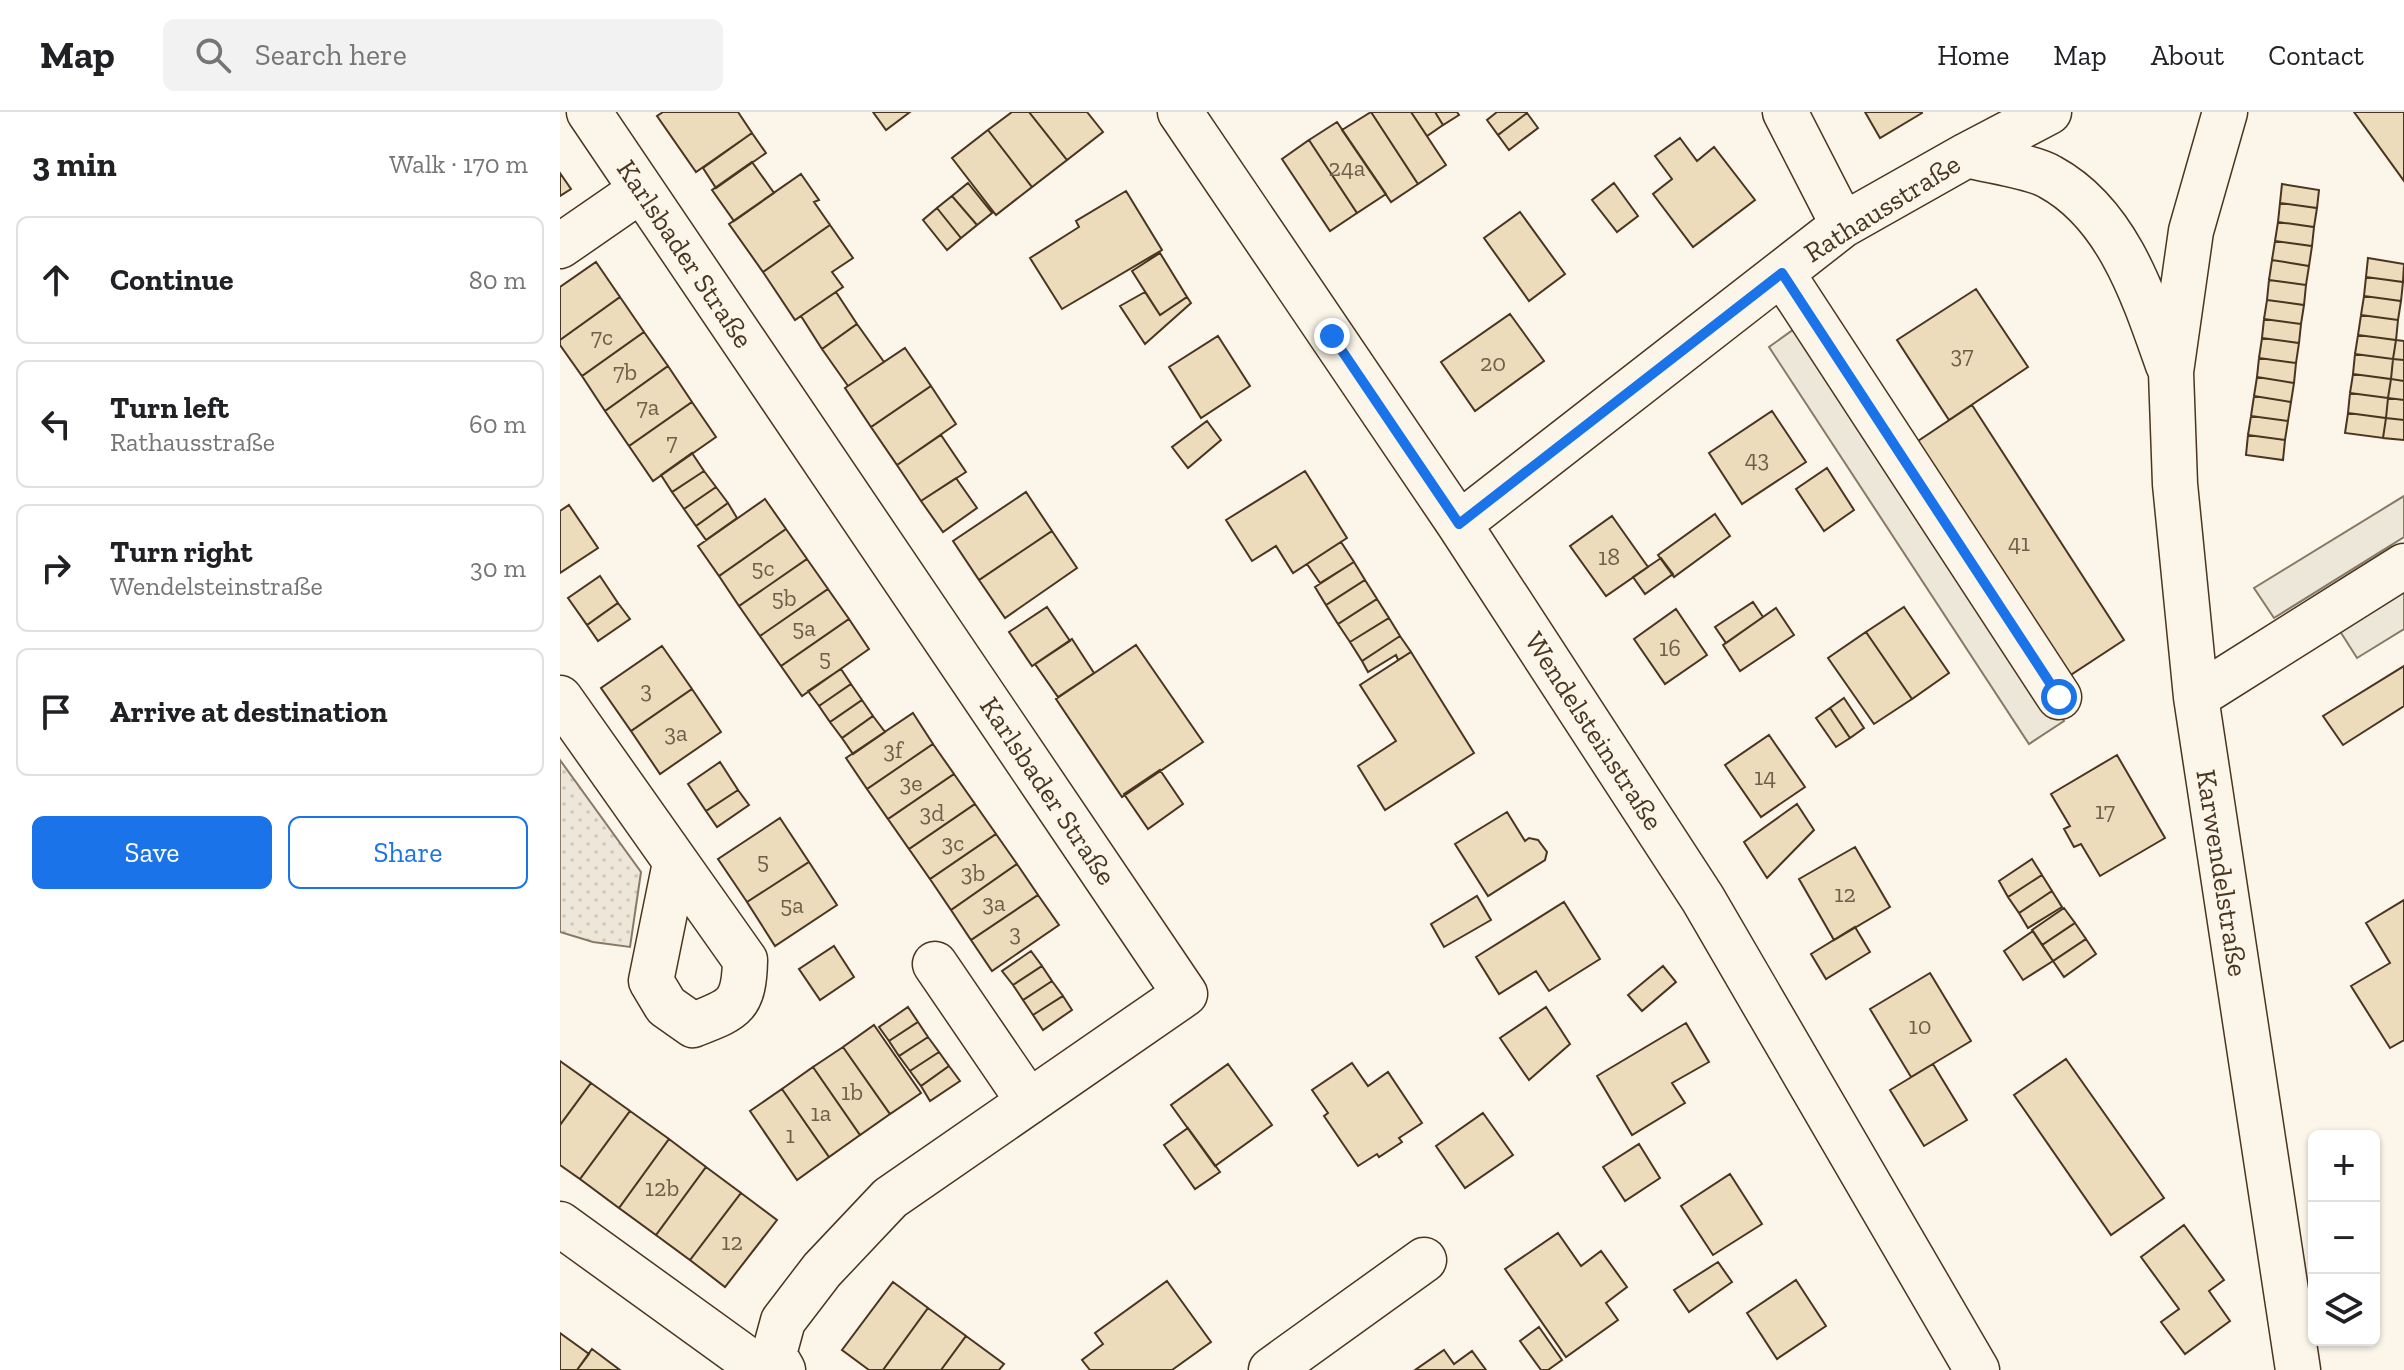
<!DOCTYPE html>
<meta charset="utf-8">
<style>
:root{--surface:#fff;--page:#f2f2f2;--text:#202124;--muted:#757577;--line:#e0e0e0;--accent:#1a73e8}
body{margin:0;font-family:"Zilla Slab",serif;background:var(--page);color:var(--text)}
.controls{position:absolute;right:24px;bottom:24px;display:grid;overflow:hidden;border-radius:12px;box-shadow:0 2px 6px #0004}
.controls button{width:72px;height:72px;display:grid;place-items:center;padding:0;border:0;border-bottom:2px solid var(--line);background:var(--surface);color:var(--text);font:40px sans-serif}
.stop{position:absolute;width:24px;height:24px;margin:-18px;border:6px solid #1a73e8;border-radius:50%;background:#fff}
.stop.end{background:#1a73e8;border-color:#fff;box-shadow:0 2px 8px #0008}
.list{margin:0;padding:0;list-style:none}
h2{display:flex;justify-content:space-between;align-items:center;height:104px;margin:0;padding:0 32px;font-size:34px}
h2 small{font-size:26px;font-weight:400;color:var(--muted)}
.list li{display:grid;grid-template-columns:52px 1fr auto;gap:24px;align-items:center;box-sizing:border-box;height:128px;margin:0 16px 16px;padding:0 16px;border:2px solid var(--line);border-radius:12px}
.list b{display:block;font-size:30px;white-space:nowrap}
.list p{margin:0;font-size:26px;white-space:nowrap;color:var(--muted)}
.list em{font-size:26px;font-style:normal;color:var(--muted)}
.actions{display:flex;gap:16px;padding:24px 32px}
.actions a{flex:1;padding:18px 0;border:2px solid var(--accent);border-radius:12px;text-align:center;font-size:28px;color:var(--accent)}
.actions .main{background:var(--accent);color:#fff}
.icon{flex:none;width:44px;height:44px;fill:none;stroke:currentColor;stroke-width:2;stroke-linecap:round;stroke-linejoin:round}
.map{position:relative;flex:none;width:1844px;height:1258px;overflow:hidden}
header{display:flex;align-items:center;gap:48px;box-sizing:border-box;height:112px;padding:0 40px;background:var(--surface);border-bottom:2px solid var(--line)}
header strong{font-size:38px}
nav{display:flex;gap:44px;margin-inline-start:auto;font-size:28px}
.search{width:560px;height:72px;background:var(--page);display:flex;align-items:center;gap:20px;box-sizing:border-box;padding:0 28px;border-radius:12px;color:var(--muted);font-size:30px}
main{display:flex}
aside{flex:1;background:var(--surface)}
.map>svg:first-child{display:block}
</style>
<header>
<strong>Map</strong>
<div class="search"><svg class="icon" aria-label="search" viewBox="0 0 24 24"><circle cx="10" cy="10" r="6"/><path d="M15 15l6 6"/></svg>Search here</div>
<nav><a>Home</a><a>Map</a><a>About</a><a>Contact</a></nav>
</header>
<main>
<aside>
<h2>3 min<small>Walk · 170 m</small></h2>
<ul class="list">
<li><svg class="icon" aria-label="ahead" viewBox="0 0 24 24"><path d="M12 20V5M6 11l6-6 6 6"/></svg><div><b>Continue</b></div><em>80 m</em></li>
<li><svg class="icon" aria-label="left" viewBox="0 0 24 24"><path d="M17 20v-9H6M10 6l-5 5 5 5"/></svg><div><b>Turn left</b><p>Rathausstraße</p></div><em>60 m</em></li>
<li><svg class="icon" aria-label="right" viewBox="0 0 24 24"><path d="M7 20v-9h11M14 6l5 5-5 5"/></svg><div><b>Turn right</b><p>Wendelsteinstraße</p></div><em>30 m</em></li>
<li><svg class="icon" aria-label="arrive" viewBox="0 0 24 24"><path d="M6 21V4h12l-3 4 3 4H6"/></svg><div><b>Arrive at destination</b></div></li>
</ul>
<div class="actions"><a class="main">Save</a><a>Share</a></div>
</aside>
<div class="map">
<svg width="1844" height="1258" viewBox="0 0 1844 1258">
<defs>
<pattern id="park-dots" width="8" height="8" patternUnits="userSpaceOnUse" patternTransform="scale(2)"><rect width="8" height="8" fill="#ede6d9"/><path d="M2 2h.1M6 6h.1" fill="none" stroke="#cdc6ba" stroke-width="1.8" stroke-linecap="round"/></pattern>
</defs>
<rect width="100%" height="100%" fill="#fbf6e9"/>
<!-- park -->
<path fill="url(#park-dots)" stroke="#887966" stroke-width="2" d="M0 648 81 760 70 835 33 830 0 820Z"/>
<!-- parking -->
<path fill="#ede7d9" stroke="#887966" stroke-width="2" d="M1244 210 1504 609 1469 632 1209 235Z
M1844 384V425L1714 506 1694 476Z
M1844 475V517L1797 546 1778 516Z"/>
<!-- building -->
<path fill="#ecdcbc" stroke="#4a3520" stroke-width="2" d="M103 0H178L192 21 136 60 97 4Z
M313 0H350L326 18Z
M452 0H469L507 48 472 75 428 18Z
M469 0H527L543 20 507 48Z
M811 0 858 72 831 90 782 18Z
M811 0H851L886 53 858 72Z
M851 0H875L883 13 867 24Z
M875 0H897L899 3 883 13Z
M937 0H967V1L938 23 927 8Z
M1305 0H1362V1L1320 26Z
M1794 0H1844V69Z
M967 1 978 16 949 38 938 23Z
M777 10 826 82 797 101 749 28Z
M428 18 472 75 436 103 392 46Z
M192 21 206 41 156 76 143 56Z
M1120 26 1137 49 1154 35 1195 88 1133 135 1093 82 1112 67 1095 44Z
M749 28 797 101 770 119 722 47Z
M192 50 214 81 174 109 152 78Z
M0 61 11 77 0 84Z
M241 62 259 88 254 90 270 113 203 160 169 112Z
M408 71 432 101 417 113 392 84Z
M1054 71 1078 104 1057 120 1032 88Z
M1722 72 1759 78 1757 96 1720 91Z
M566 79 602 138 502 197 470 146 519 115 516 109Z
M392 84 417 113 401 126 377 96Z
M1720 91 1757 96 1754 115 1718 110Z
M377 96 401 126 387 138 363 108Z
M960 100 1005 162 969 189 924 126Z
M1718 110 1754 115 1752 134 1715 129Z
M270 113 293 146 272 160 283 175 235 208 203 160Z
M1715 129 1752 134 1749 154 1712 148Z
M600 141 627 185 600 203 572 159Z
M1808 146 1844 152 1843 170 1806 165Z
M1712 148 1749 154 1746 173 1709 168Z
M36 150 60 185 0 228V175Z
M1806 165 1843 170 1841 189 1804 184Z
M1709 168 1746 173 1744 193 1707 188Z
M1416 177 1468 255 1389 308 1337 228Z
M276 180 297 212 262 237 241 204Z
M585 180 600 203 627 185 631 191 585 232 560 194Z
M1804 184 1841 189 1838 208 1801 203Z
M60 185 84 220 22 264 0 233V228Z
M1707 188 1744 193 1741 212 1704 207Z
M950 202 984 249 915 299 881 250Z
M1801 203 1838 208 1836 228 1798 223Z
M1704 207 1741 212 1739 231 1702 226Z
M297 212 324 250 288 274 262 237Z
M84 220 108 254 45 299 22 264Z
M1798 223 1836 228 1833 247 1795 242Z
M658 224 690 274 641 306 609 255Z
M1702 226 1739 231 1736 251 1699 246Z
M1836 228 1844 229V248L1833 247Z
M345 236 371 274 311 315 285 276Z
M1795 242 1833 247 1831 267 1793 262Z
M1699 246 1736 251 1734 271 1697 265Z
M1833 247 1844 248V269L1831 267Z
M108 254 132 290 69 334 45 299Z
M1793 262 1831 267 1828 286 1790 281Z
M1697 265 1734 271 1731 290 1694 284Z
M1831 267 1844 269V288L1828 286Z
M371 274 396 312 337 353 311 315Z
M1790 281 1828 286 1826 306 1788 301Z
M1694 284 1731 290 1728 309 1691 304Z
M1828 286 1844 288V308L1826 306Z
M132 290 156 325 93 369 69 334Z
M1412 293 1564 528 1506 566 1355 331Z
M1212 299 1246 350 1182 392 1149 341Z
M1788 301 1826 306 1823 326 1785 321Z
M1691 304 1728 309 1725 328 1688 323Z
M1826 306 1844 308V328L1823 326Z
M647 309 661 328 628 356 612 335Z
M381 323 406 360 361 389 337 353Z
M1688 323 1725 328 1723 348 1686 343Z
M132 341 144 359 112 380 101 363Z
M1267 356 1294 398 1264 419 1236 377Z
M144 359 156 375 124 397 112 380Z
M745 359 787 426 733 461 716 434 692 449 666 408Z
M396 366 417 396 383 420 361 389Z
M156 375 168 391 136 414 124 397Z
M466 380 492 419 419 468 393 429Z
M205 387 226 417 159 464 138 434Z
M168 391 177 406 146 428 136 414Z
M9 393 38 436 0 461V399Z
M1155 402 1170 424 1114 465 1098 443Z
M1052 404 1088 455 1046 484 1010 434Z
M226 417 247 447 179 494 159 464Z
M492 419 517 456 445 506 419 468Z
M781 430 794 450 760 471 747 452Z
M1101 446 1113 462 1085 482 1073 465Z
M247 447 268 477 200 524 179 494Z
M794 450 805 468 766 493 755 475Z
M40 464 58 491 27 513 8 486Z
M805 468 817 487 778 512 766 493Z
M268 477 289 507 221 554 200 524Z
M817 487 829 506 790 530 778 512Z
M1193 490 1203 505 1166 531 1155 515Z
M58 491 70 507 38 529 27 513Z
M487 495 510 529 472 554 449 520Z
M1344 495 1389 561 1352 587 1306 520Z
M1216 496 1234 523 1180 559 1163 533Z
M1116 497 1147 543 1105 572 1074 527Z
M829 506 840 524 802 549 790 530Z
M289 507 309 537 242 584 221 554Z
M1306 520 1352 587 1314 612 1268 546Z
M840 524 851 540 838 548 836 543 808 560 802 549Z
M512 527 534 561 498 585 475 552Z
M576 533 643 630 562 685 496 587Z
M102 534 132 577 71 619 41 576Z
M851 540 914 641 825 698 798 654 836 629 800 573Z
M1844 554V594L1783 633 1763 604Z
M281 557 291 572 259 594 248 579Z
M291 572 302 588 270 610 259 594Z
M132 577 161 620 100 662 71 619Z
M1284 586 1304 616 1290 626 1270 596Z
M302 588 313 604 282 626 270 610Z
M1270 596 1290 626 1276 635 1256 606Z
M353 601 373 632 307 677 286 646Z
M313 604 325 620 293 642 282 626Z
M1209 623 1245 675 1201 705 1165 653Z
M373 632 394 662 328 707 307 677Z
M1557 643 1605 726 1540 764 1521 732 1514 735 1504 717 1510 714 1491 682Z
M160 650 178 678 146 699 128 672Z
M600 658 623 692 588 717 564 682Z
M394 662 415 692 349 737 328 707Z
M178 678 189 693 157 715 146 699Z
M415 692 436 722 370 767 349 737Z
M1237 692 1254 718 1207 766 1184 730Z
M947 700 965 729 969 726 978 728 987 740 985 748 928 784 895 732Z
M220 706 249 750 187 790 158 747Z
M436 722 457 752 391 798 370 767Z
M1295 735 1330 795 1274 828 1239 767Z
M1472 747 1482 763 1448 785 1439 769Z
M249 750 277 793 215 834 187 790Z
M457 752 478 783 411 828 391 798Z
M1482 763 1492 779 1459 801 1448 785Z
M1492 779 1502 795 1468 816 1459 801Z
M478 783 499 813 432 859 411 828Z
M917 784 931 808 884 835 871 812Z
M1844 788V928L1830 936 1791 874 1830 851 1806 811Z
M1004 790 1040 847 989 879 976 859 939 882 916 845Z
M1504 796 1515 811 1482 833 1472 818Z
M1515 811 1526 827 1493 849 1482 833Z
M1295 815 1310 840 1266 867 1251 842Z
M1473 819 1493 849 1463 868 1444 839Z
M1526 827 1536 842 1504 865 1493 849Z
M274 834 294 865 260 888 239 857Z
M471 839 482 854 453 873 442 859Z
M482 854 492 869 463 888 453 873Z
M1103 854 1116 870 1082 899 1068 883Z
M1370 861 1411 929 1351 965 1310 897Z
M492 869 503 884 473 903 463 888Z
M503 884 512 898 483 918 473 903Z
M348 895 358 910 329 929 319 915Z
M986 895 1010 932 969 968 940 926Z
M358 910 368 925 339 944 329 929Z
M1126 911 1149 950 1112 971 1125 991 1072 1023 1037 964Z
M314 913 361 981 330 1002 283 935Z
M368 925 379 940 350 959 339 944Z
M283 935 330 1002 300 1023 253 955Z
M379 940 389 954 361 974 350 959Z
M1506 947 1604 1086 1551 1123 1454 983Z
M0 949 31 971 0 1013Z
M792 951 808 974 828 960 862 1011 839 1026 842 1030 819 1045 817 1042 798 1054 764 1004 768 1001 752 978Z
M668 952 712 1013 655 1054 611 993Z
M1373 952 1407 1008 1364 1034 1330 978Z
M389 954 400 969 370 989 361 974Z
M253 955 300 1023 269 1045 222 977Z
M31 971 70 999 20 1067 0 1053V1013Z
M222 977 269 1045 237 1068 190 999Z
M70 999 109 1027 59 1096 20 1067Z
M923 1001 953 1043 905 1076 876 1034Z
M628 1016 660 1060 635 1077 604 1033Z
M109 1027 146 1055 96 1123 59 1096Z
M1079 1032 1100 1066 1065 1089 1043 1055Z
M146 1055 181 1081 130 1148 96 1123Z
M1170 1062 1202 1112 1153 1143 1121 1094Z
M181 1081 217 1108 165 1175 130 1148Z
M1624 1113 1664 1168 1649 1179 1670 1209 1625 1242 1601 1210 1619 1197 1581 1145Z
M998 1121 1021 1154 1041 1139 1067 1175 1046 1191 1058 1208 1006 1245 945 1157Z
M1158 1150 1172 1170 1129 1200 1114 1178Z
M1236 1168 1266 1214 1217 1247 1187 1201Z
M607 1169 651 1230 612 1258H530L522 1248 543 1232 535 1221Z
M333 1170 368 1196 323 1258H309L282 1238Z
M368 1196 406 1224 381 1258H323Z
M979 1215 1002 1248 988 1258H981L960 1229Z
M0 1221 29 1242 17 1258H0Z
M406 1224 444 1252 439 1258H381Z
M32 1237 60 1258H17Z
M884 1238 894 1252 912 1239 926 1258H855Z"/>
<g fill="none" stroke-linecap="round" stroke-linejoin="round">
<defs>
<path id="minor" d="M29 0 625 882 330 1086 262 1158 223 1209 214 1242 223 1258
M620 0 899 412 1143 787 1417 1258
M1225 0 1283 113
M1665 0 1631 119 1611 260 1615 372 1636 585 1738 1258
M1407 43C1429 49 1471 54 1490 65 1558 102 1584 185 1608 253
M0 134 81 78
M1222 161 1499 585
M899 412 1283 113 1407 43 1489 0
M1636 585 1844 454
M0 586 185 848C184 895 174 897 133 913L106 894 91 869 115 751
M375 852 469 990
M0 1112 202 1258
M711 1258 864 1148"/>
</defs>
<!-- minor casing -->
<use href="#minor" stroke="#4a3520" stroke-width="47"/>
<!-- minor -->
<use href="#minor" stroke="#fbf6e9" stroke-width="44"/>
</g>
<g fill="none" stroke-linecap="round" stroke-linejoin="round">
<!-- route -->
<path stroke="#1a73e8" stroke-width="10" d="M772 224 899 412 1222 161 1499 585"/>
</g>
<g text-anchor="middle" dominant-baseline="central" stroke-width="6" stroke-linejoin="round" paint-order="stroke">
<!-- number labels -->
<g font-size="24" fill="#725f47">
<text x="787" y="55">24a</text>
<text x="42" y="224">7c</text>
<text x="1402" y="242">37</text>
<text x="933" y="250">20</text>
<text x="65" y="259">7b</text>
<text x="88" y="294">7a</text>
<text x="112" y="329">7</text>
<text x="1197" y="346">43</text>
<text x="1459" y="430">41</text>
<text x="1049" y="444">18</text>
<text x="203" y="455">5c</text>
<text x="224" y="485">5b</text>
<text x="244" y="515">5a</text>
<text x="1110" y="535">16</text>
<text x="265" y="545">5</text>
<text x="86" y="577">3</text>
<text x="116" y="620">3a</text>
<text x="333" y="637">3f</text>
<text x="1205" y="664">14</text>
<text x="351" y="670">3e</text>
<text x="1545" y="698">17</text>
<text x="372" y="700">3d</text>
<text x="393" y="730">3c</text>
<text x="203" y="748">5</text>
<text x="413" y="760">3b</text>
<text x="1285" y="781">12</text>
<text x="434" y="790">3a</text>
<text x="232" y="792">5a</text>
<text x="455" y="820">3</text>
<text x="1360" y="913">10</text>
<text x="292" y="979">1b</text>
<text x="261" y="1000">1a</text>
<text x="230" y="1022">1</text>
<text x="102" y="1075">12b</text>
<text x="172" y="1129">12</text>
</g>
<!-- street labels -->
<g font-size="28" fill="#4a3520" stroke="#fbf6e9">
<text transform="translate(1322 96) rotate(-32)">Rathausstraße</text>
<text transform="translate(125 142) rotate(56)">Karlsbader Straße</text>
<text transform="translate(1034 619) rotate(57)">Wendelsteinstraße</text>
<text transform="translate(488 679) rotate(56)">Karlsbader Straße</text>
<text transform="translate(1662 761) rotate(81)">Karwendelstraße</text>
</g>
</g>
</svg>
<div class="controls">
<button>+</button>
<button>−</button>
<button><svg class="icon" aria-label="layers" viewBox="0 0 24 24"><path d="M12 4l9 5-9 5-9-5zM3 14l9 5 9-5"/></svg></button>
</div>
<div class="stop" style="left:1499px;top:585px"></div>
<div class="stop end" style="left:772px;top:224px"></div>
</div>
</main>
